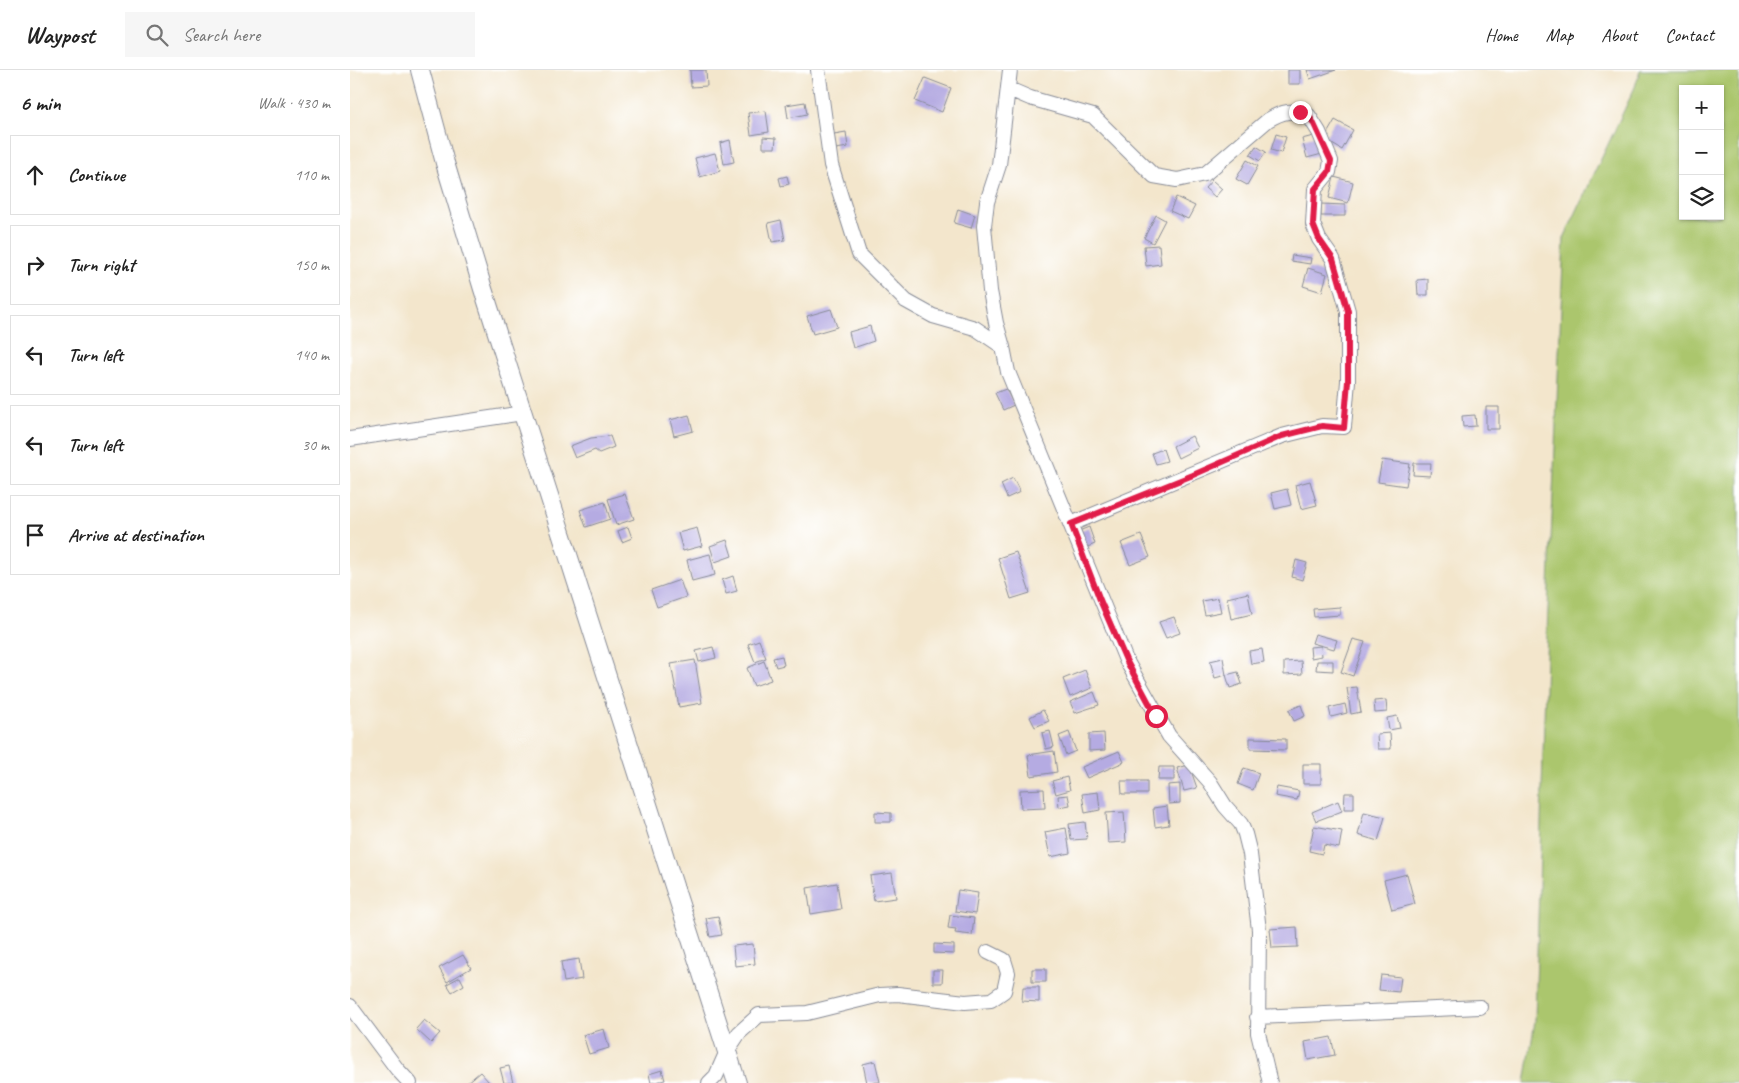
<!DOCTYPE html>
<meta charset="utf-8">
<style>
:root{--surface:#fff;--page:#f6f6f6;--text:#222;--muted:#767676;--line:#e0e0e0}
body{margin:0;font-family:Caveat,sans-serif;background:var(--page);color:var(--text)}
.controls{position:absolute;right:15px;top:15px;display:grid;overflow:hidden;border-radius:0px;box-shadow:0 1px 4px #0004}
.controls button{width:45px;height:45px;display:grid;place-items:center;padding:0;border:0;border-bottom:1px solid var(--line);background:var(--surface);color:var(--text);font:25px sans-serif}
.stop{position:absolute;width:15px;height:15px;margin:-11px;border:4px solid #e11d48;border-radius:50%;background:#fff}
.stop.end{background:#e11d48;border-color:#fff;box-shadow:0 1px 5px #0008}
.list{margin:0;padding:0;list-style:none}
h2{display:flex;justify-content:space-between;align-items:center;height:65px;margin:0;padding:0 20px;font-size:21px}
h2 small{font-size:16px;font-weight:400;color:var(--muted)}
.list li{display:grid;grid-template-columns:32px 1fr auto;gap:15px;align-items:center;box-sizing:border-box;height:80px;margin:0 10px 10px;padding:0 10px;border:1px solid var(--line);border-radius:0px}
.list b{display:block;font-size:19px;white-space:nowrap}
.list em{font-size:16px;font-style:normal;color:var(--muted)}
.icon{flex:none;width:28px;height:28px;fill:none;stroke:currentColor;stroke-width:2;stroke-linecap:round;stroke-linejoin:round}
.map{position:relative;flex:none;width:1389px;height:1013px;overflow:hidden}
header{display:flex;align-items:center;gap:30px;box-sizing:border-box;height:70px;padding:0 25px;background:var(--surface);border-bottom:1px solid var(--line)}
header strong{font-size:24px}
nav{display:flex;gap:28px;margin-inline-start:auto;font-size:18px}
.search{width:350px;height:45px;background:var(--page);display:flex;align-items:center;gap:12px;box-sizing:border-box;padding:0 18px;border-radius:0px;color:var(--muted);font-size:19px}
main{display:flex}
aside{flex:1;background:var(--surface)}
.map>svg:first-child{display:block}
</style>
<header>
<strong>Waypost</strong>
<div class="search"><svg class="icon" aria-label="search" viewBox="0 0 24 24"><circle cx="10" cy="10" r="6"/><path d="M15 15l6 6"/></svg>Search here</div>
<nav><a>Home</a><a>Map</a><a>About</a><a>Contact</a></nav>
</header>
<main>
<aside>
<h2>6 min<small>Walk · 430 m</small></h2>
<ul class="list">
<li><svg class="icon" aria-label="ahead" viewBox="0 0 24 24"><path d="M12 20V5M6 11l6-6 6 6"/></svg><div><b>Continue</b></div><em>110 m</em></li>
<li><svg class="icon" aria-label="right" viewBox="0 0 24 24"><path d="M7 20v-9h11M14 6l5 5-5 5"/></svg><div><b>Turn right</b></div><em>150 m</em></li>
<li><svg class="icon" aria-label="left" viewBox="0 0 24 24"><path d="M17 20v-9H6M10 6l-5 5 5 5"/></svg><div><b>Turn left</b></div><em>140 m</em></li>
<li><svg class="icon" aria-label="left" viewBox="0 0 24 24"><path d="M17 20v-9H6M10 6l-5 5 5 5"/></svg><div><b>Turn left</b></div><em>30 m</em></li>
<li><svg class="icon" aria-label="arrive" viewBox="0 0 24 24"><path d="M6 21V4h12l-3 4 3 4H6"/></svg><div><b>Arrive at destination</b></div></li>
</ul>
</aside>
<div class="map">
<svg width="1389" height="1013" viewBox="0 0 1389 1013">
<rect width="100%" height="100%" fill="#fff"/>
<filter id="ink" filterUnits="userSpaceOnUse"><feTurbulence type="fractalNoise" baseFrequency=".02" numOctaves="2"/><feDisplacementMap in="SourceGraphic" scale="10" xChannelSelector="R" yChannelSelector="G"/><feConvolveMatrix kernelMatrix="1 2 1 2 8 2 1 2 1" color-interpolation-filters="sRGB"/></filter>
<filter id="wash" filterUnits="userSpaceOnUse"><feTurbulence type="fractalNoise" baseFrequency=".0096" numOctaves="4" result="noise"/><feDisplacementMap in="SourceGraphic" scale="20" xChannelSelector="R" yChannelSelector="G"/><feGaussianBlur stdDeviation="1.12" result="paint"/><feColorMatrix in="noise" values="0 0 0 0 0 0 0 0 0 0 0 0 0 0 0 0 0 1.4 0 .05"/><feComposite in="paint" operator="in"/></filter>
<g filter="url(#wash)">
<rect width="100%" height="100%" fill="#f3e6cc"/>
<!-- green -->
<path fill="#abc66d" stroke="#637a66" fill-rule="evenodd" d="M1290 0H1389V1013H1175L1185 951 1196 586 1214 168 1285 17ZM1333 19H1370V146H1333Z"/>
<g id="blocks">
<!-- building -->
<path fill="#b5abe2" d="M340 0H356L357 16 341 17Z
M938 0H950V14H938Z
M957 0H986L960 9Z
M575 8 601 18 592 42 565 31Z
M455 32 457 44 438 48 436 35Z
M416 41 419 62 401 65 398 43Z
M985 50 1003 60 992 80 974 69Z
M496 62 498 77 486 79 484 64Z
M926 64 936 67 931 83 921 80Z
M967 65 972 84 957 88 952 69Z
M413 67 426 68 425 78H413Z
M380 70 384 92 374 94 370 73Z
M906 76 916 82 910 91 900 85Z
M365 83 370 101 350 107 345 88Z
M897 90 908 96 897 115 886 109Z
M437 106 439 114 431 116 429 108Z
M984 107 1003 112 998 133 979 128Z
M862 110 872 119 865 127 855 118Z
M826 127 845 136 838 149 820 141Z
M971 134 995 135V146H971Z
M608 139 625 145 621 158 604 153Z
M806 145 815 150 803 173 794 168Z
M431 150 435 170 422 172 418 153Z
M809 175 811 194 796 196 794 176Z
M942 185 961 188 960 194 941 191Z
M958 198 977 204 972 222 953 216Z
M1078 209V225H1068L1067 210Z
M481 239 487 257 463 264 457 246Z
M520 256 524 271 503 278 499 262Z
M656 319 664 335 653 340 645 323Z
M1136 337H1149V359H1136Z
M339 345 343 361 324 366 320 350Z
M1125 345 1126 356 1113 357 1112 346Z
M260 366 264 377 249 383 245 380 225 388 220 376 241 368Z
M842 366 848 378 828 388 823 376Z
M813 379 817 391 806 394 802 383Z
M1032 390 1060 394 1056 416 1028 412Z
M1064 393H1081L1080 406 1063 405Z
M663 408 670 422 657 428 651 414Z
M960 411 967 435 951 439 945 415Z
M937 419 941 435 925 439 921 423Z
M275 424 284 449 266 455 258 429Z
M255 432 260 449 236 457 230 440Z
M278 457 282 468 272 472 268 461Z
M739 457 745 474 735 478 729 461Z
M347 458 352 476 333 481 328 463Z
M791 465 800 487 780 495 771 473Z
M377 470 382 486 365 492 360 476Z
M666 482 680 523 661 529 648 488Z
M360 484 365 505 342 511 337 490Z
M946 490 957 493 952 510 942 507Z
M383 506 387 521 376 524 372 510Z
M330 510 336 527 307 537 301 520Z
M898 523 902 544 881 549 877 528Z
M868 528 871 542 855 545 852 531Z
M990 537V545L964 547 963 539Z
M824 547 830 563 816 568 809 552Z
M965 564 987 570 984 579 962 573Z
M1003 569 1015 572 1003 606 991 602Z
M409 570 416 588 405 592 398 574Z
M971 576 972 586 961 588 960 577Z
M363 577 366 588 349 592 346 581Z
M912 579 914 592 901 594 899 581Z
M432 586 434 595 426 597 423 588Z
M873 588 876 605 865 608 860 591Z
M345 590 352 633 329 637 321 594Z
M414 591 421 610 404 616 397 598Z
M951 591 952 604 934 605V592Z
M967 591H983V601L966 600Z
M735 600 742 618 720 627 713 609Z
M888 602 892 614 880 618 876 605Z
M1007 617 1011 642 1001 644 997 618Z
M744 622 749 635 725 643 720 632Z
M1036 630 1037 642 1025 643 1024 631Z
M995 634 997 643 981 647 979 638Z
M951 635 955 646 944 651 939 640Z
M693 640 699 651 685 657 680 647Z
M1047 646 1050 658 1039 660 1037 648Z
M700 661 704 677 696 679 692 663Z
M719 662 726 681 716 685 709 666Z
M754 663 755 680 739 681V664Z
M1040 663 1041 679H1028L1027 664Z
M900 668 936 669V680L900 679Z
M704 681 707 702 681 706 678 685Z
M769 681 774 692 737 708 732 697Z
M953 694H971V714H953Z
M839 695 847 718 834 721 827 698Z
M809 697H824V710H808Z
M894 698 909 703 903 720 888 714Z
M717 707 720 720 706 724 702 711Z
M771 711H797V724H772Z
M830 714V733L819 734 818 715Z
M927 717 949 721 947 730 925 726Z
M694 719 695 738 671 739 670 720Z
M748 722 750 740 735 743 732 724Z
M995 723H1004V739H994Z
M718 725 720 735 709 737 708 726Z
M988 731 992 741 966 751 962 742Z
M817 736 819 755 805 757 803 738Z
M525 742 541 743V752H525Z
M774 742 776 772 758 773 756 743Z
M1014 742 1035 747 1028 771 1008 765Z
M735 752 737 769 721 770 719 754Z
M964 756 992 761 989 778 974 775 972 784 959 781Z
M716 758 720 783 700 787 695 762Z
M542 803 546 828 524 831 520 806Z
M1057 804 1065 834 1042 840 1034 810Z
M487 813 491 839 461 844 457 818Z
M608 820 628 823 625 844 605 841Z
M600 845 624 848 622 865 605 863 606 859 598 858Z
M368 846 372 865 360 867 356 848Z
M947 857 948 877 922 878 920 859Z
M403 874 405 894 385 896 383 876Z
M584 874 604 875V884L584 883Z
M113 885 121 898 97 912 89 898Z
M229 889 232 909 214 912 211 892Z
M682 899H696V912H682Z
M583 900H593L592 913H583Z
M1031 905 1051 907 1049 922 1029 920Z
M110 907 114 915 102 922 97 914Z
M673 917H689V932L672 931Z
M74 950 90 963 81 973 66 959Z
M254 959 259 978 239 984 233 965Z
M981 967 985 985 958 990 955 972Z
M525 991 530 1012 517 1013 513 994Z
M159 996 163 1013H154L150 998Z
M312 1000 315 1010 301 1013 299 1004Z
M130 1002 139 1012 117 1013Z"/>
</g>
</g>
<g filter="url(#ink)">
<use href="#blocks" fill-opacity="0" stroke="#878a95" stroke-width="1"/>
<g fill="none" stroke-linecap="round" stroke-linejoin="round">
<defs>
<path id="minor" d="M468 0 481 95 509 184 556 231 583 246 625 258 653 277
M660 0 649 95 637 132 634 156 640 221 646 253 653 277 658 302 776 590 819 666 860 712 875 736 891 754 895 764 900 784 909 860 908 963 920 1013
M659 19 680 28 743 46 804 106 827 110 855 104 918 50C933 41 942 39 959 46L969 62 981 91 979 102 965 119 963 154 969 169 983 189 998 241V311L994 357 972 356 932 366 721 454
M0 369 173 343
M0 936 47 999 60 1013
M907 947 1130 937
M359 1013 366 1006 377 981 389 963 409 945 457 943 530 925 548 924 615 932 641 930 654 921 658 903 654 890 638 882"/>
<path id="tertiary" d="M70 0 95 93 133 219 387 1013"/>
</defs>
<!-- minor casing -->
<use href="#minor" stroke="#878a95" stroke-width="16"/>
<!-- tertiary casing -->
<use href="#tertiary" stroke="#878a95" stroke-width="20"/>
<!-- minor -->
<use href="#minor" stroke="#fff" stroke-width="14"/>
<!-- tertiary -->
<use href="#tertiary" stroke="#fff" stroke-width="18"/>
</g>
</g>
<g fill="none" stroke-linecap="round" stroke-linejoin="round" filter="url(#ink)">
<!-- route -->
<path stroke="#e11d48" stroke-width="6" d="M806 646 776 590 750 530 721 454 843 405 932 366 972 356 994 358 998 311V241L983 189 969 169 963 154 965 119 979 102 981 91 963 52 959 46 950 42"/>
</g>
</svg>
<div class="controls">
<button>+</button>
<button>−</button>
<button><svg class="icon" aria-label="layers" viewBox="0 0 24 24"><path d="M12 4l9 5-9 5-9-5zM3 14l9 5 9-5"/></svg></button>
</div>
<div class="stop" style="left:806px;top:646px"></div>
<div class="stop end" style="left:950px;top:42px"></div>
</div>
</main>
